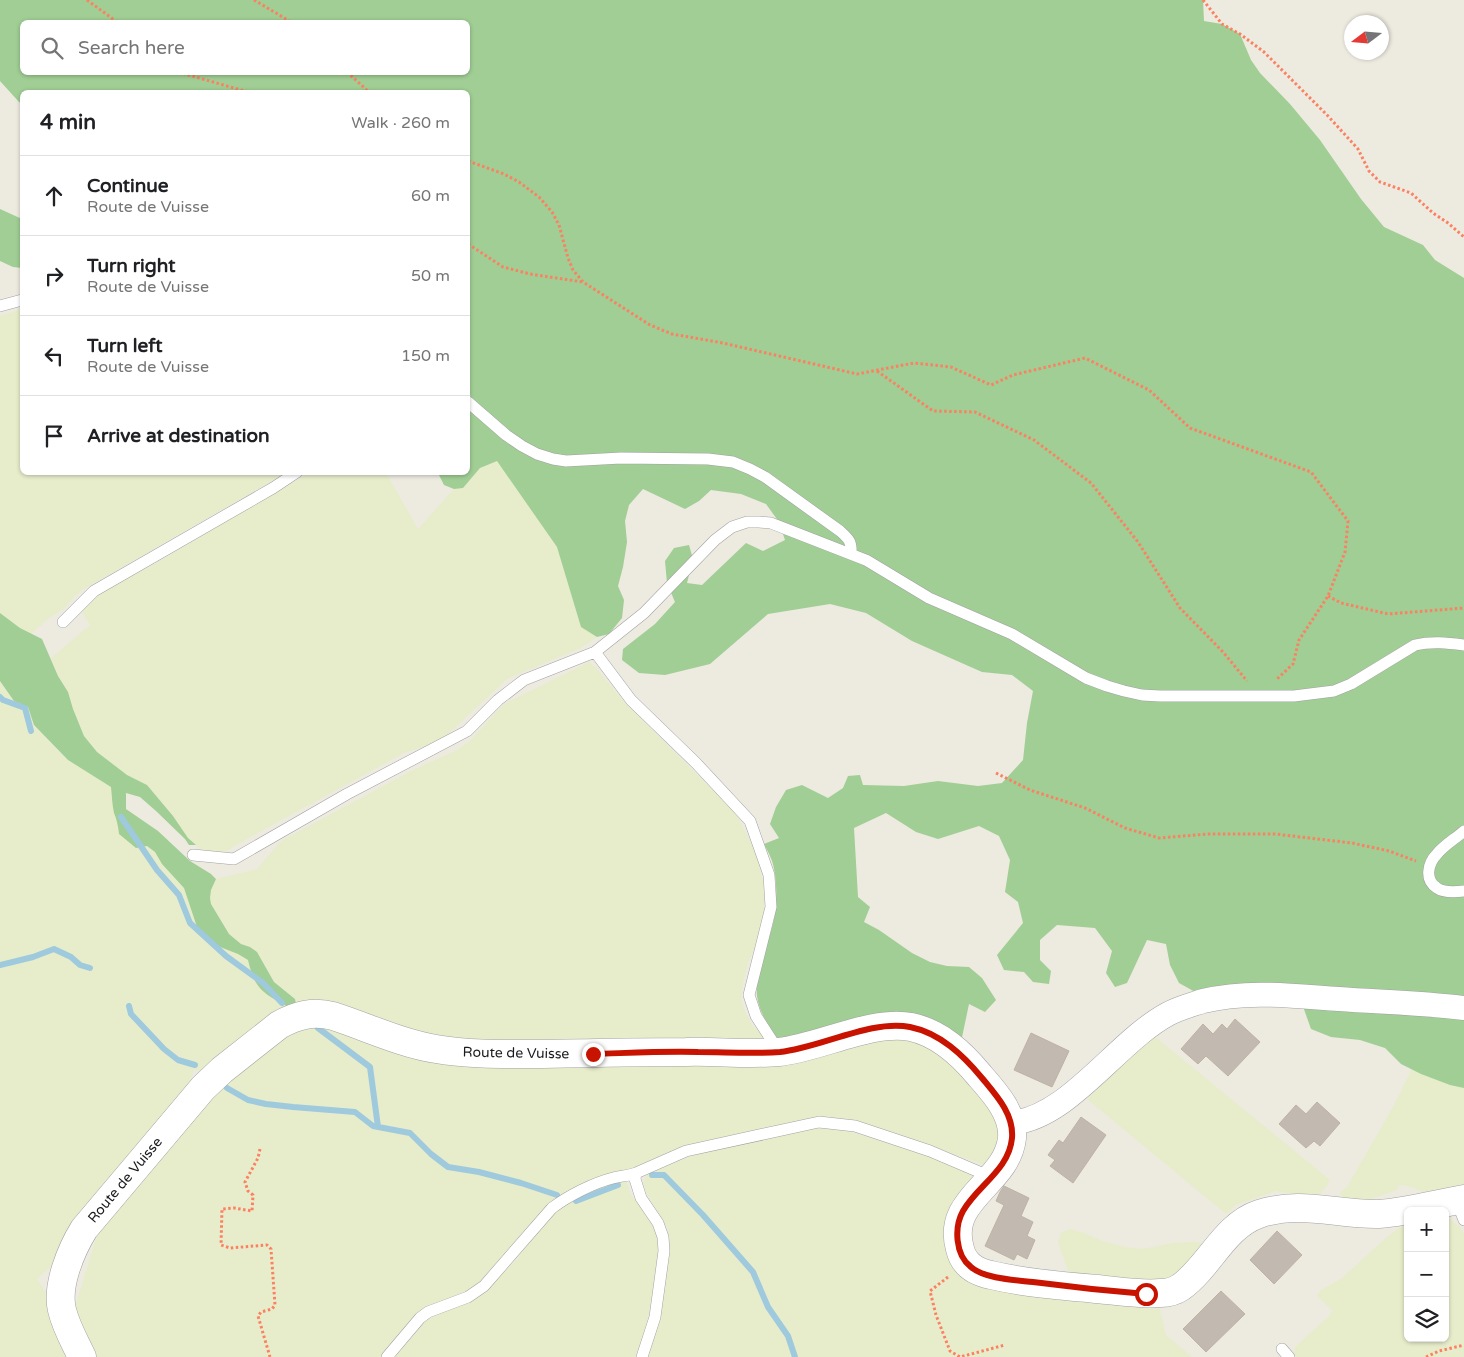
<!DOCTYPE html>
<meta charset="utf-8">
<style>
:root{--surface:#fff;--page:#f2f2f2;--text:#202124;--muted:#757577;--line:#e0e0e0}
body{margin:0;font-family:"Varela Round",sans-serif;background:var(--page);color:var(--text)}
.controls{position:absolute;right:15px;bottom:15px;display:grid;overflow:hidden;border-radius:8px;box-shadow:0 1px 4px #0004}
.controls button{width:45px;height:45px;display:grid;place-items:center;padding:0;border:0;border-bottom:1px solid var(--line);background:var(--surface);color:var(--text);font:25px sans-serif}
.compass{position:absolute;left:1344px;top:15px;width:45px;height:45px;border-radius:50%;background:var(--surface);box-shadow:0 1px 4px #0004;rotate:254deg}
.stop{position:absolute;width:15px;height:15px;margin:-11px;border:4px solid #c71300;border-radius:50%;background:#fff}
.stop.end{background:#c71300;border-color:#fff;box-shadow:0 1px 5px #0008}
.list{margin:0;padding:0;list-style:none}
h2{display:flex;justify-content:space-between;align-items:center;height:65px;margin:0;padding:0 20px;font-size:21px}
h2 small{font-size:16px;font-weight:400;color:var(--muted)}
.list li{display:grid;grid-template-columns:32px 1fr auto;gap:15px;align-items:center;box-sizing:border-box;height:80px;padding:0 20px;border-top:1px solid var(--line)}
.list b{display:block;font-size:19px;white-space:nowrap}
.list p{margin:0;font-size:16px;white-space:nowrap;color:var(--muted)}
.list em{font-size:16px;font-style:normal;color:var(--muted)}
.icon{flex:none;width:28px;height:28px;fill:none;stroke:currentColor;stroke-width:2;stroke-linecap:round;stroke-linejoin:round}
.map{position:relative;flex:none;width:1464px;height:1357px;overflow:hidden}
.search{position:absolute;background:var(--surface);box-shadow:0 1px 4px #0004;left:20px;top:20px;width:450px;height:55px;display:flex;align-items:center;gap:12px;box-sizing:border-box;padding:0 18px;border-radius:8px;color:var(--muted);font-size:19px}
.panel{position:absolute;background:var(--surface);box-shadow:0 1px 4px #0004;left:20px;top:90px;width:450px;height:385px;border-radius:8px}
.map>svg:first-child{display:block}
</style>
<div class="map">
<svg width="1464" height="1357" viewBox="0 0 1464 1357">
<rect width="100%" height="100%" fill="#edeae0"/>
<!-- farmland -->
<path fill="#e7edcb" d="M22 309V472L286 473 82 590 75 596 65 608 49 618 31 634 20 628 0 613V316Z
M497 460 557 547 581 627 597 637 581 648 507 679 447 735 427 746 406 752 243 841 216 858 205 854 188 838 173 816 147 785 127 775 114 766 97 752 84 736 73 709 68 692 58 676 51 658 90 625 79 607 83 602 151 566 309 473H386L418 529 454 489 463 488 480 468Z
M589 662 596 668 626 704 736 813 756 853 765 890 763 928 748 963 743 983 741 999 746 1014 753 1026 770 1044 480 1046 296 1004 295 999 274 982 257 952 250 947 241 944 229 934 211 904 210 898 211 890 216 879 257 869 281 841 413 770 453 752 469 742 504 704Z
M0 681 14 701 28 707 34 726 68 760 112 787V800L114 812 118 822 119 834 147 846 155 852 162 864 184 888 197 927 215 945 238 954 248 960 251 973 267 995 289 1007 213 1072 194 1070 185 1099 60 1258 37 1279 53 1304 79 1357H0Z
M323 1022 404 1049 901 1036 943 1051 993 1103 1003 1141 988 1166 879 1128 844 1119 822 1117 772 1126 692 1146 653 1162 539 1216 520 1236 486 1275 473 1288 457 1295 404 1328 381 1357H92L73 1314 99 1228 212 1087 302 1027Z
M1153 1035 1330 1180 1327 1186 1320 1194 1296 1195 1276 1191 1236 1205 1226 1214 1087 1099Z
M1412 1069 1450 1085 1464 1088V1191L1433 1196 1411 1187 1403 1185 1398 1186 1397 1190 1371 1199 1343 1201 1340 1192 1347 1187 1394 1105Z
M812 1129H839L925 1152 980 1177 954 1256 1158 1302 1166 1335 1192 1357H648L665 1288 670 1249 668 1228 647 1194 643 1182 647 1174 702 1152Z
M626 1180 630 1193 648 1216 659 1235V1255L656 1282 639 1357H394L419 1324 486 1291 517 1259 534 1234 561 1207 599 1187Z
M1445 1218 1451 1220 1460 1227 1464 1234V1357H1296L1294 1355 1295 1347 1329 1316 1332 1310 1317 1296 1320 1291 1342 1278 1388 1236 1399 1228 1408 1224V1338H1445Z
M1070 1229 1084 1233 1102 1241 1126 1247 1143 1249 1173 1243 1193 1242 1203 1243V1250L1183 1273 1160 1282 1069 1273 1058 1242 1061 1233Z"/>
<!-- forest -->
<path fill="#a0ce94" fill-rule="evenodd" d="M0 0H1203L1204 21 1222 24 1240 34 1251 60 1260 73 1290 104 1320 140 1361 199 1384 227 1423 245 1435 260 1464 278V1088L1450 1085 1421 1074 1401 1064 1385 1048 1360 1040 1331 1037 1311 1029 1300 998 1197 993 1179 983 1170 965 1166 944 1147 940 1127 983 1115 987 1106 973 1112 951 1095 928 1057 925 1040 940V960L1051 971 1049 984 1033 982 1024 972 1004 970 997 955 1023 923 1018 902 1005 892 1010 860 999 836 979 826 938 839 916 832 886 813 854 828 858 897 870 907 864 922 879 930 912 953 930 962 947 966 969 967 982 978 996 1000 985 1012 969 1004 961 1042 942 1028 781 1045C773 1032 763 1019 759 1005 750 976 769 946 774 919 777 903 777 884 774 869 773 860 768 852 764 844L779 838 770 824 776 807 786 790 802 785 828 798 843 788 848 776 860 775 863 785 904 786 938 781 978 786 1002 783 1023 760 1027 723 1033 691 1012 675 982 672 912 641 866 613 830 604 768 614 710 664 665 675 639 673 622 660 623 649 655 624 675 602 667 583 665 561 674 548 689 545 693 559 687 583 702 585 746 543 763 551 785 540 779 522 766 504 741 494 711 490 699 501 685 509 643 489 629 505 625 521 627 542 623 567 618 586 624 600 622 618 609 634 597 637 581 627 557 547 497 461 480 468 463 488 454 489 444 485 438 473 468 472V406L473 405 468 387V92H22V103L19 102 0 81ZM22 22H468V72H22Z
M0 209 22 219V268L13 267 0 261Z
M0 613 20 628 42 639 58 676 68 692 73 709 84 736 97 752 127 775 147 785 173 816 188 838 196 845H189L185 839 156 811 140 797 126 793V809L158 831 190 861 211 874 216 879 211 890 210 898 211 904 229 934 241 944 250 947 257 952 274 982 295 999 296 1004 289 1007C263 993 255 990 248 960L238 954 215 945 205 939 197 927 184 888 162 864 155 852 147 846 136 848 119 834C118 826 117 820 114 813 112 804 112 796 111 787L68 760 34 725 28 707 14 701 0 681Z"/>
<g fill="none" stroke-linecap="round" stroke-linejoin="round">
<!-- stream -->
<path stroke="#9fc9dd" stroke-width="6" d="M0 697 3 700 25 708 31 731
M121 817 157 870 179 895 190 923 226 956 263 983 282 1003
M0 965 33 957 54 949 71 957 80 965 90 968
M129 1006 131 1014 164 1049 178 1060 195 1065
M318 1028 370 1067 378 1127
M227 1088 248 1100 266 1104 293 1107 355 1112 373 1126 410 1133 431 1154 448 1167 479 1172 521 1183 557 1195
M652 1175H664L703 1215 753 1272 768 1307 788 1336 795 1357
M576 1201 618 1185"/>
</g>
<!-- building -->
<path fill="#c2b9b0" stroke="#bfb2a3" d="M1235 1019 1260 1042 1228 1076 1206 1056 1198 1064 1181 1049 1203 1024 1213 1034 1222 1024 1227 1029Z
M1031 1033 1069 1051 1052 1087 1014 1070Z
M1317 1102 1340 1123 1320 1146 1314 1141 1306 1148 1279 1124 1296 1105 1306 1114Z
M1081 1117 1106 1135 1073 1183 1050 1166 1055 1160 1048 1155 1059 1140 1063 1143Z
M1004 1186 1029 1198 1021 1216 1033 1222 1027 1236 1035 1240 1027 1259 1017 1254 1014 1260 985 1246 1004 1205 996 1201 1000 1192Z
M1277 1231 1302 1255 1274 1284 1250 1260Z
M1221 1291 1245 1314 1206 1352 1183 1329Z"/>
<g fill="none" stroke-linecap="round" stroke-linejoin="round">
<defs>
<path id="service" d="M0 306 22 300
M468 402 506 435 522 446 537 454 553 459 566 461 621 458 708 459 733 462 750 469 765 477 840 531C849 539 852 542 851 554
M63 622 94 591 273 488 297 472
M595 652 631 700 696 763 750 821 769 875 771 907 749 995 756 1016 778 1050
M1464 831C1455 839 1444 845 1437 854 1428 863 1424 880 1437 888 1444 893 1456 892 1464 891
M193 855 234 859 347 794 467 731 498 700 524 680 595 652 644 613 715 540 732 527 747 522H759L771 523 866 560 929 598 1012 634 1086 678 1107 686 1124 691 1142 695 1160 696H1294L1334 691 1351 684 1415 645C1432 641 1448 643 1464 645
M1456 1200 1464 1220
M1282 1349 1289 1357
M387 1357 420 1318 428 1312 468 1297 484 1286 552 1208C568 1196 593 1183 613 1178 620 1176 628 1176 636 1173
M642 1357 655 1317 664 1251 663 1237 658 1223 641 1198 635 1179 636 1173 686 1151 819 1122 855 1126 930 1151 991 1177"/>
<path id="minor" d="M1011 1123C1069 1118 1116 1042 1168 1014 1179 1008 1191 1005 1203 1001 1249 990 1293 996 1339 999 1381 1002 1422 1003 1464 1008"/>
<path id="tertiary" d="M82 1357C75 1342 66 1327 62 1310 56 1286 71 1250 84 1229L203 1088 222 1070 279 1025C297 1015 313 1011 333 1016 367 1027 400 1043 436 1049 471 1055 507 1054 543 1054 590 1053 638 1052 686 1052 717 1051 748 1055 779 1052 819 1048 873 1019 911 1027 940 1033 962 1054 980 1076 995 1093 1014 1114 1012 1138 1007 1184 945 1198 960 1249 964 1265 976 1272 991 1275 1025 1283 1062 1286 1097 1289 1118 1291 1140 1295 1161 1293 1168 1293 1175 1291 1181 1287 1210 1266 1224 1226 1259 1214 1301 1200 1337 1215 1379 1214 1408 1212 1436 1204 1464 1199"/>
</defs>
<!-- service casing -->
<use href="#service" stroke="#a2a2a2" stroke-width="12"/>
<!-- minor casing -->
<use href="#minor" stroke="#a2a2a2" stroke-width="25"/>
<!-- tertiary casing -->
<use href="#tertiary" stroke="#a2a2a2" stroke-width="29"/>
<!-- path -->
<path stroke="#fc8162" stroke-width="3" stroke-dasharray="2.5 2.5" stroke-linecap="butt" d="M87 0 117 22
M254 0 291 22
M1203 0 1222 24 1240 34 1264 52 1328 116 1358 149 1369 171 1380 182 1411 193 1433 213 1448 223 1464 237
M178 72 248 92
M347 72 369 92
M468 161 504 174 519 182 539 197 552 212 559 225 568 258 573 270 583 282 650 325 672 334 723 343 857 374 914 363 951 367 991 385 1013 375 1085 358 1149 390 1190 428 1311 472 1348 521 1345 552 1328 596 1299 640 1293 664 1276 680
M468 244 503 267 530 274 583 282
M877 371 933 411 975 412 1034 440 1091 483 1138 542 1180 608 1223 652 1247 681
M1328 596 1341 603 1388 614 1464 608
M996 773 1030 790 1085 808 1125 828 1159 838 1208 834H1275L1352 843 1389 851 1416 861
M260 1149 258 1158 245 1182 248 1191 253 1195 252 1211 234 1208 222 1209 221 1245 230 1248 267 1245 271 1249 275 1305 272 1309 261 1312 258 1316 270 1357
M948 1277 930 1291 936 1315 950 1351 960 1357 1005 1345
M1426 1357 1439 1351 1464 1345"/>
<!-- service -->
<use href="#service" stroke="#fff" stroke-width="11"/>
<!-- minor -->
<use href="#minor" stroke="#fff" stroke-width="24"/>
<!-- tertiary -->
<use href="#tertiary" stroke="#fff" stroke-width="28"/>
</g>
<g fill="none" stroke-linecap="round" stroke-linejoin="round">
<!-- route -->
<path stroke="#c71300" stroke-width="6" d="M593 1054C628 1053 663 1051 698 1052 725 1052 753 1054 780 1052 820 1048 872 1019 910 1027 940 1033 963 1055 982 1078 996 1095 1014 1114 1012 1138 1009 1170 978 1185 963 1211 954 1227 955 1255 971 1267 985 1279 1015 1280 1033 1282 1071 1287 1109 1291 1146 1294"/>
</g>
<g text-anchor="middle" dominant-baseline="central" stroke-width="4" stroke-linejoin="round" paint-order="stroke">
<!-- street labels -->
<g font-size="14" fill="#1b1b1b" stroke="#fff">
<text transform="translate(516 1053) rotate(1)">Route de Vuisse</text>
<text transform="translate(125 1180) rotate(-50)">Route de Vuisse</text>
</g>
</g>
</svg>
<div class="controls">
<button>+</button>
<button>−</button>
<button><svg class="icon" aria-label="layers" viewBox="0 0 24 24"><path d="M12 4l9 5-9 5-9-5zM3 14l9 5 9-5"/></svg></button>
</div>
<svg class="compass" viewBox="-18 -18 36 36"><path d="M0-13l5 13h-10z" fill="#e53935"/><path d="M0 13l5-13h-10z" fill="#757577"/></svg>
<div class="stop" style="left:1146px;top:1294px"></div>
<div class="stop end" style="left:593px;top:1054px"></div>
<div class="search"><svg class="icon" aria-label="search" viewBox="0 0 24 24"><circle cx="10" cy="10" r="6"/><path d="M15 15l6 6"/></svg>Search here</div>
<section class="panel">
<h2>4 min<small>Walk · 260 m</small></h2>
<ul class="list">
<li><svg class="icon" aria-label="ahead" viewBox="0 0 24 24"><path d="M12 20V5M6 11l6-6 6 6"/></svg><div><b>Continue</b><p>Route de Vuisse</p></div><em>60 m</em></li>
<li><svg class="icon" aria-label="right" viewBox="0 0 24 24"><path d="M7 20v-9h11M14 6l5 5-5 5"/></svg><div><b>Turn right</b><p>Route de Vuisse</p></div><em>50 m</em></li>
<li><svg class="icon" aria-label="left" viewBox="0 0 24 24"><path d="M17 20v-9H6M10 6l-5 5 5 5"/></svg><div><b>Turn left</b><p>Route de Vuisse</p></div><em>150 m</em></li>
<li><svg class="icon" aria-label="arrive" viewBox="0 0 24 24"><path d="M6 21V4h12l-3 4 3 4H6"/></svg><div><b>Arrive at destination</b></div></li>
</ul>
</section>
</div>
